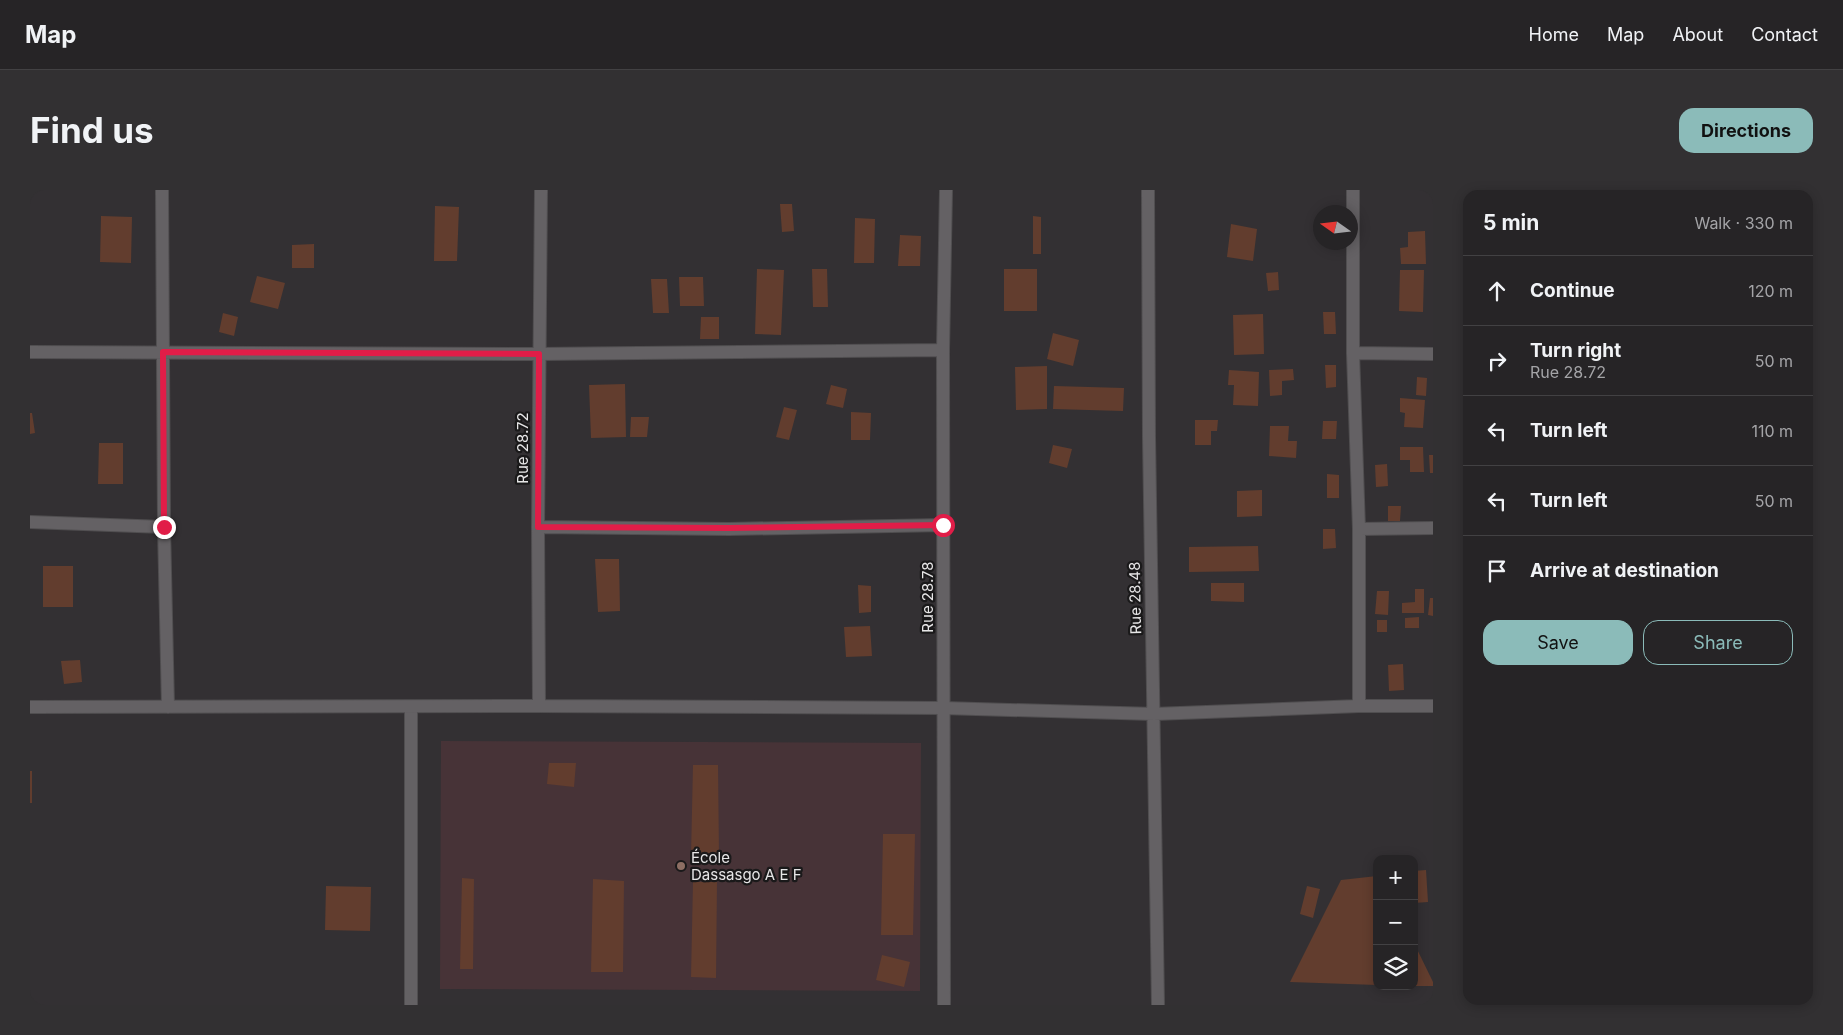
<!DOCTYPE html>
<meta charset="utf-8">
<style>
:root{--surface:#262426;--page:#323032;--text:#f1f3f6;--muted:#a4a4a7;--line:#424143;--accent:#8bbbb9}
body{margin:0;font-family:Inter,sans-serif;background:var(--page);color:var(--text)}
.controls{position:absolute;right:15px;bottom:15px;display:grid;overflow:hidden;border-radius:10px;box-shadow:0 2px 12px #0003}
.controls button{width:45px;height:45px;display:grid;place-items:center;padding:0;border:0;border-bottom:1px solid var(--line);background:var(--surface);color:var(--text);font:25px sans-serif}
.compass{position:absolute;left:1283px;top:15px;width:45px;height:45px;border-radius:50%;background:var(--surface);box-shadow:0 2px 12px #0003;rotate:284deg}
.stop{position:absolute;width:15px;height:15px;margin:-11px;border:4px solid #e11d48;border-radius:50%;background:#fff}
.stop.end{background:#e11d48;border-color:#fff;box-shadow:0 1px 5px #0008}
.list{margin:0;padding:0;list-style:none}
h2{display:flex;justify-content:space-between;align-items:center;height:65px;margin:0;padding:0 20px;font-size:21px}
h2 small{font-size:16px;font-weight:400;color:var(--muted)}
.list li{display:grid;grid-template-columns:32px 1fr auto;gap:15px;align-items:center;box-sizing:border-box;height:70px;padding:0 20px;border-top:1px solid var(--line)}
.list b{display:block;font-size:19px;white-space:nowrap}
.list p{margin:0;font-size:16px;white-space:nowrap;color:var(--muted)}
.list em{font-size:16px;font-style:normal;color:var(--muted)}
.actions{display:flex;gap:10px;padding:15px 20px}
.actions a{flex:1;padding:11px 0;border:1px solid var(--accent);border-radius:15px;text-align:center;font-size:18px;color:var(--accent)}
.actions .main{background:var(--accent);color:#111}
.icon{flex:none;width:28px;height:28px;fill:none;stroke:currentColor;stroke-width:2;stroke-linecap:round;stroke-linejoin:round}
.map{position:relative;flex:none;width:1403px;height:815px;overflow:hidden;border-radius:15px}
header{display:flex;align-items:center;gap:30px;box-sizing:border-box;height:70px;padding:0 25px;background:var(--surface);border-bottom:1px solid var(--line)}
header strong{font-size:24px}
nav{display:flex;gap:28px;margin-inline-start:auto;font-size:18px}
.intro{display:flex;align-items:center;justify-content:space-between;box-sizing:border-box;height:120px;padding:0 30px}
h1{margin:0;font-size:35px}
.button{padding:12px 22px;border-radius:15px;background:var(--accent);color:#111;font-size:18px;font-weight:700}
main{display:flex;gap:30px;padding:0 30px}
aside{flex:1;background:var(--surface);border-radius:15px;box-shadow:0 2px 12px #0003}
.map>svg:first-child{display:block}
</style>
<header>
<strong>Map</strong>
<nav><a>Home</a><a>Map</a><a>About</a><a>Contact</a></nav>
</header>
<div class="intro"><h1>Find us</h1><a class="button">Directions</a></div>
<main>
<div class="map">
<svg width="1403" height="815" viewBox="0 0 1403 815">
<rect width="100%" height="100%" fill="#333033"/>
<!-- education -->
<path fill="#473337" d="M411 551 891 553 890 801 410 799Z"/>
<!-- building -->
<path fill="#623d2e" d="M750 14H762L764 41 752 42Z
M405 16 429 17 427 71H404Z
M71 26 102 27 101 73 70 72Z
M1003 26 1011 27V64H1003Z
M825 28 845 29 844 73H824Z
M1201 34 1227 39 1223 71 1197 67Z
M1395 41 1396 74H1371L1370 58 1378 57V42Z
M870 45 891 46 890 76H868Z
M284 54V78H262V55Z
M727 79 754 80 751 145 725 144Z
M782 79H797L798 117H783Z
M974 79H1007V121H974Z
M1370 80H1394L1393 122 1369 121Z
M1248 82 1249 100 1238 101 1236 83Z
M227 86 255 93 248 119 220 112Z
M649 87H673L674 116H650Z
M621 89H637L639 123H623Z
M1293 122H1305L1306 144H1294Z
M193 123 208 127 204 146 189 142Z
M1233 124 1234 164 1204 165 1203 125Z
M671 127H689V149H670Z
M1023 143 1049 150 1043 176 1017 169Z
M1295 175H1306V197L1296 198Z
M1017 176V219L986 220 985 177Z
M1263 179 1264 190 1252 191V205L1240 206 1239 180Z
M1199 180 1229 182 1228 216 1203 215 1204 195H1198Z
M1387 187 1397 188 1396 206 1386 205Z
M595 194 596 247 561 248 559 195Z
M801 195 817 199 813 218 796 214Z
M1024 196 1094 198 1093 221 1023 219Z
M1370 208 1395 210 1393 238 1374 237 1375 223 1370 222Z
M754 217 767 220 759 250 746 247Z
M821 222 841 223 840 250H821Z
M0 223H2L5 243 0 244Z
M601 227H619L617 247H600Z
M1165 230H1188L1187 241H1181V255H1165Z
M1293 231H1307L1306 249H1292Z
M1240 236H1259L1258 251H1267L1266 268 1239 266Z
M69 253H93V294H68Z
M1023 255 1042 259 1037 278 1019 273Z
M1370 257H1393L1394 282H1380V270H1370Z
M1399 265H1403V283H1400Z
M1357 274 1358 296 1346 297 1345 275Z
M1297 284 1309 285V308H1297Z
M1232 300V326L1207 327V301Z
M1358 316H1371L1370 331H1358Z
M1293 339H1305L1306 358 1293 359Z
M1228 356 1229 381 1159 382V357Z
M565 369H589L590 421 568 422Z
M13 376H43V417H13Z
M1181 393H1214V412L1181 411Z
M828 395 841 396V422L829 423Z
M1385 399H1394V423H1372V413L1385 412Z
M1347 401H1359L1358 425 1345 424Z
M1400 408H1403V426L1398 425Z
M1389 427V438H1375V428Z
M1347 430H1357V442H1347Z
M840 436 842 466 816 467 814 437Z
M50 470 52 492 34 494 31 471Z
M1373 474 1374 500 1359 501 1358 475Z
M519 573H546L544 597 517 594Z
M663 575H688L689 665 661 666Z
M0 581H2V613H0Z
M853 644H885L883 745H851Z
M1396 680 1398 712 1384 713V681Z
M1347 686V795L1260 792 1311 690Z
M432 688 444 689 443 779H430Z
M563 689 594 691 593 782H561Z
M663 692H687L686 788 661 787Z
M296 696 341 697 340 741 295 740Z
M1277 696 1290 699 1283 728 1270 724Z
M1384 753 1403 792V796H1384Z
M852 765 880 772 874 797 846 790Z"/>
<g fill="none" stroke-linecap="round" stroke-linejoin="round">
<defs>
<path id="minor" d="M132 0 134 337 138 517
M1118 0 1119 247 1128 815
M1323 0V163L1329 339V516
M0 162 509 164 913 160
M1323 163 1403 164
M0 332 134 337
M508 337 699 339 913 335
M1329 339 1403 338
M509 516 508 337 511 0
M0 517 509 516 913 518 1124 524 1329 516H1403
M381 815V517
M914 815 913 160 916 0"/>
</defs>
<!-- minor casing -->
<use href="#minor" stroke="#504e50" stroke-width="14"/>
<!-- minor -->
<use href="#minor" stroke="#646164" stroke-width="12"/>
</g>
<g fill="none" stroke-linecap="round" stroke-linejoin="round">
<!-- route -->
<path stroke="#e11d48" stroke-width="6" d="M134 337 133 162 509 164 508 337 699 338 913 335"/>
</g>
<!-- markers -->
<circle fill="#8d6e63" stroke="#1a191a" stroke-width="2" cx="651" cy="676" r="5"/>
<g text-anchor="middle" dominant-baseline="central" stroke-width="4.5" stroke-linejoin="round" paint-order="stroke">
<!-- street labels -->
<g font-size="15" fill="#e7e6e7" stroke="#1a191a">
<text transform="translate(492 258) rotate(-90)">Rue 28.72</text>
<text transform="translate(897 407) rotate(-90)">Rue 28.78</text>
<text transform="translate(1105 408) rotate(-91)">Rue 28.48</text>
</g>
<!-- poi labels -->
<g font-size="15" fill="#e7e6e7" stroke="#1a191a" text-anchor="start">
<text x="661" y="667">École<tspan x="661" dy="17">Dassasgo A E F</tspan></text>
</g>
</g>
</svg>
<div class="controls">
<button>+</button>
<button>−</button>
<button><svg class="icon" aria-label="layers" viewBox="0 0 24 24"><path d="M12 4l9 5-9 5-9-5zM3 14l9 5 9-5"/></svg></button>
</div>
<svg class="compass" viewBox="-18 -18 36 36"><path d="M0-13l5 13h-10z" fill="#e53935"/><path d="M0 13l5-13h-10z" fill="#a4a4a7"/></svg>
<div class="stop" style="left:913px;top:335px"></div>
<div class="stop end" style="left:134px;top:337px"></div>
</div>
<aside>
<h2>5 min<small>Walk · 330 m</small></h2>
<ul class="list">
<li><svg class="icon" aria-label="ahead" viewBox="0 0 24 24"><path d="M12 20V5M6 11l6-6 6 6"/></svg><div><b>Continue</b></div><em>120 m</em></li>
<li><svg class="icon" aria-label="right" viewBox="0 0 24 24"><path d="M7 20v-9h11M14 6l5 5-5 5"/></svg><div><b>Turn right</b><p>Rue 28.72</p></div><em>50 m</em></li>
<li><svg class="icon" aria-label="left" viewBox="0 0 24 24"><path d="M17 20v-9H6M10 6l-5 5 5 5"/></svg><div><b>Turn left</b></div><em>110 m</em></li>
<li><svg class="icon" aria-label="left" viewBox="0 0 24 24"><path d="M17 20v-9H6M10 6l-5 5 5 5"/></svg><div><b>Turn left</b></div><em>50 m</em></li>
<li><svg class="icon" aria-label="arrive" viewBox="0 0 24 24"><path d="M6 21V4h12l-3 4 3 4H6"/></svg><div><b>Arrive at destination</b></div></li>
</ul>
<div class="actions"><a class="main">Save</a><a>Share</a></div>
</aside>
</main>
